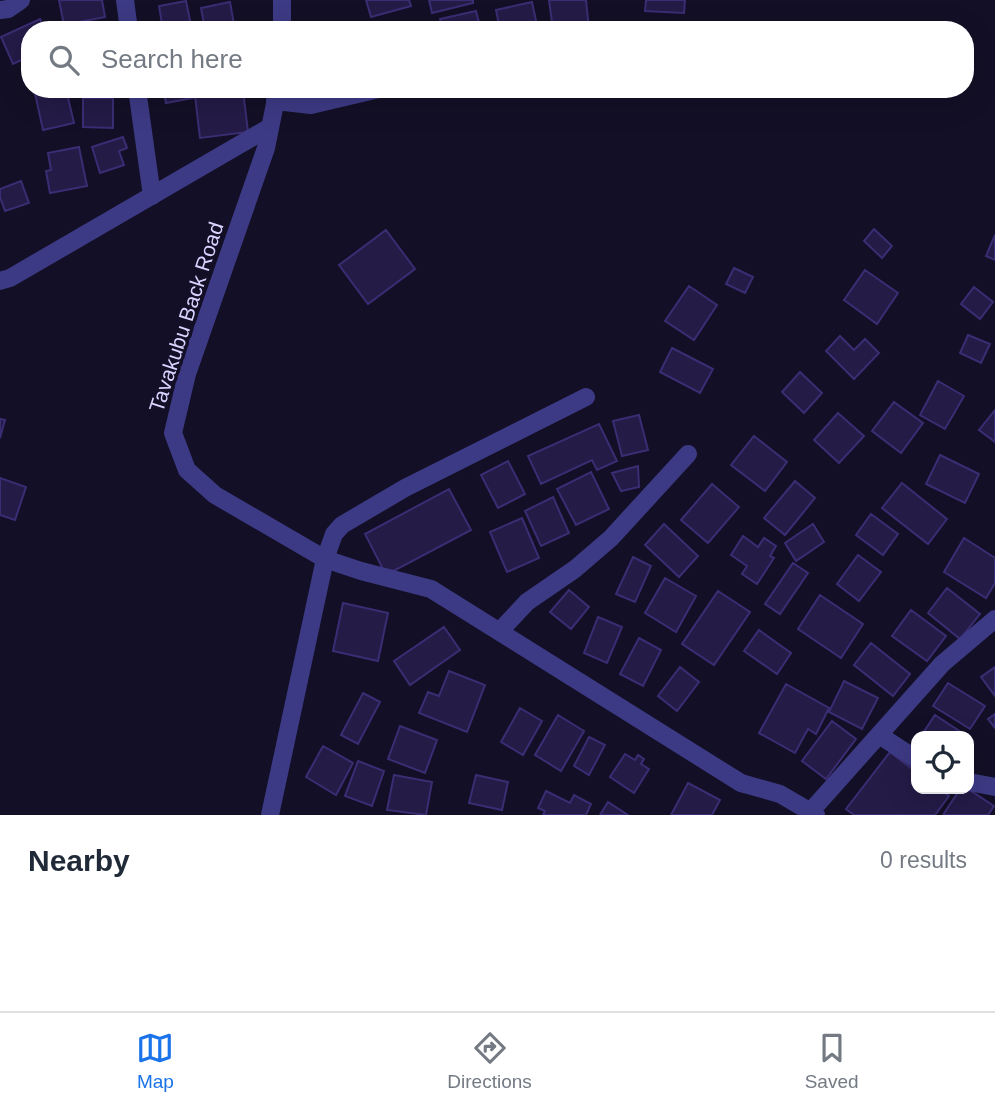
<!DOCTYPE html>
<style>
:root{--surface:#fff;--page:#f6f6f7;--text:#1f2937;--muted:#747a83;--line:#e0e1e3;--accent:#1a73e8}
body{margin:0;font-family:Helvetica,sans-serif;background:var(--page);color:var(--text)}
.controls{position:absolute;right:21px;bottom:21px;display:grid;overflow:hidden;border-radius:14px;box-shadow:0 7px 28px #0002}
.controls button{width:63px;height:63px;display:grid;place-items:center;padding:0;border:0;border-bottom:2px solid var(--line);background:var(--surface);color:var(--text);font:35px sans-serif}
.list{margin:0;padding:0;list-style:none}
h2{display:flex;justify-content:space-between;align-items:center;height:91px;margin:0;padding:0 28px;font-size:30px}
h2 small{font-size:23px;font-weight:400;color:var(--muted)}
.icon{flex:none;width:38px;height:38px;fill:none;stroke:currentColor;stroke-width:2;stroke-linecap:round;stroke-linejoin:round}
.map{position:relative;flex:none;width:995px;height:815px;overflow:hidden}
.search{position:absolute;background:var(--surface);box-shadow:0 7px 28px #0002;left:21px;right:21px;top:21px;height:77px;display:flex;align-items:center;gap:18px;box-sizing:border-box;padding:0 24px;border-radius:28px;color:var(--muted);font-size:26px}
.sheet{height:196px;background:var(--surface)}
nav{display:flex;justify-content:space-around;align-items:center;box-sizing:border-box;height:98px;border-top:2px solid var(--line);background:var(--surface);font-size:19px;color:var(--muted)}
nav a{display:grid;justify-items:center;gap:4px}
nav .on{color:var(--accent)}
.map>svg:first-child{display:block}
</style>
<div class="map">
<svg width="995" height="815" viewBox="0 0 995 815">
<rect width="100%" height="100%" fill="#130f26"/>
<!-- building -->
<path fill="#241b47" stroke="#3b2d73" stroke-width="2" d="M59 0H102L105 17 64 25Z
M366 0H409L411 6 371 17Z
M429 0H473V3L432 13Z
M549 0H586L589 29 553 30Z
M646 0H685L684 13 645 11Z
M186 1 192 30H163L159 6Z
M230 2 235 30H205L201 8Z
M532 2 538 30H500L496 10Z
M476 11 481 30H443L440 19Z
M40 19 45 30H30V56L13 64 1 37Z
M415 22 417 30H382Z
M344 25 345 30H325Z
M34 89H66L74 123 43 130Z
M163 89H192L193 98 166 103Z
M243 90 248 132 200 138 195 96Z
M83 98H113V128L83 127Z
M123 137 127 148 119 151 124 165 100 173 92 147Z
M79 147 87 186 50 193 46 171 51 170 48 153Z
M21 181 29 203 5 211 0 197V189Z
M874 229 892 246 882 258 864 241Z
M386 230 415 269 368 304 339 265Z
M995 235V260L986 256Z
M734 268 753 277 745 293 726 284Z
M865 270 898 293 877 324 844 300Z
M689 286 717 305 694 340 665 321Z
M974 287 993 302 980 319 961 304Z
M968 335 990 344 981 363 960 353Z
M840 336 854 350 865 339 879 353 854 379 826 351Z
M672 348 713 369 700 393 660 372Z
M800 372 822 393 804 413 782 392Z
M938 381 964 396 945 429 920 415Z
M894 402 923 423 901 453 872 431Z
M995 410V442L979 430Z
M838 413 864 436 839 463 814 440Z
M639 415 648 450 622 456 613 421Z
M0 419 5 420 0 438Z
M599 424 617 461 597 470 592 460 541 484 528 456Z
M754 436 787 462 765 491 731 465Z
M940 455 979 474 965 503 926 484Z
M508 461 525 494 498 508 481 475Z
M638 466 639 487 621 491 612 473Z
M591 472 609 509 576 525 557 489Z
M0 478 26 487 15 520 0 515Z
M795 481 815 498 785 535 764 518Z
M902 483 947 519 928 544 882 508Z
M712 484 739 507 708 543 681 520Z
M449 489 471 530 386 575 365 534Z
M553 497 569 533 541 546 525 511Z
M871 514 898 534 883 555 856 535Z
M522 518 539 558 507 572 490 532Z
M664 524 698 556 679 577 645 545Z
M813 524 824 542 796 561 785 543Z
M743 536 758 547 764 538 776 546 770 556 774 558 757 584 742 574 747 566 731 555Z
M964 538 995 558V583L986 598 944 572Z
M858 555 881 572 859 601 837 584Z
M633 557 651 566 635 602 616 594Z
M793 563 808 573 780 614 765 604Z
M665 578 696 596 676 632 645 613Z
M947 588 980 614 960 639 928 613Z
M569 590 589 607 571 629 550 612Z
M718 591 750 612 714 665 682 644Z
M820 595 863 624 841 658 798 629Z
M343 603 388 613 378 661 333 651Z
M911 610 946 636 927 661 892 636Z
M598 617 622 627 607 663 584 653Z
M444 627 460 650 410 685 394 661Z
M759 630 791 653 777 674 744 651Z
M639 638 661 650 643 686 620 674Z
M871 643 910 674 893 696 854 665Z
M680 667 699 682 677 711 658 696Z
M995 667V696L981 677Z
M449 671 485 685 467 732 419 713 428 692 439 696Z
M844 681 878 698 862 729 829 712Z
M948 683 985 706 970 729 933 706Z
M786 684 829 708 816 734 808 729 795 753 759 733Z
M363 693 380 702 358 744 341 735Z
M520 708 542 721 523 755 501 742Z
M995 714V728L988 719Z
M558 715 584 731 561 771 535 755Z
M935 715 967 736H921Z
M832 721 856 739 826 779 802 761Z
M400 726 437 740 425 773 388 759Z
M589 737 605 745 589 775 574 766Z
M323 746 353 763 336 795 306 777Z
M890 752 916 772V789H939L949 796 935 815H854L846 809Z
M625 754 635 760 638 755 644 759 641 764 649 769 634 793 610 777Z
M358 761 384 771 372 806 345 796Z
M394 775 432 782 426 815 387 810Z
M476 775 508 782 502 810 469 803Z
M688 783 720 800 712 815H671Z
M960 789H968L994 806 988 815H943Z
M546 791 570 803 574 795 591 804 586 815H543L545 811 538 808Z
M608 802 628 815H600Z"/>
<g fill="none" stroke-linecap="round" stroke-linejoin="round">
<!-- minor -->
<path stroke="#3d3a85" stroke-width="18" d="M125 0 129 30
M0 10 8 9 21 0
M137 89 152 196
M275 101 311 105 379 89
M0 281 10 278 270 127
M586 397 405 488 342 525 334 534 325 559 361 571 431 589 741 783 780 794 816 815
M500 631 527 602 575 569 611 538 688 454
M879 735 916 759
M969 782 995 787
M811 811 942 664 995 619"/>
<!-- tertiary -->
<path stroke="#3d3a85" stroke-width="18" d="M282 30V0
M270 815 325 559 215 495 187 470 173 433 187 374 266 148 278 89"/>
</g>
<g text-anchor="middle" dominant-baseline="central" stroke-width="7" stroke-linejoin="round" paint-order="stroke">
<!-- street labels -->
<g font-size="21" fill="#d9d4ff" stroke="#130f26">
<text transform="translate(186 317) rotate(-72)">Tavakubu Back Road</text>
</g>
</g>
</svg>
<div class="controls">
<button><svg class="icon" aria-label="locate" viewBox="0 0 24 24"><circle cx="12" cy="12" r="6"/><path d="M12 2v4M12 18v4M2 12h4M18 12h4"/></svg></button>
</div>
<div class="search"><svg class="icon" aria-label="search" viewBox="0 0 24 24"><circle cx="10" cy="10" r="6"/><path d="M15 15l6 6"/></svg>Search here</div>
</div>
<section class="sheet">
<h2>Nearby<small>0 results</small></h2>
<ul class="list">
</ul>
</section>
<nav>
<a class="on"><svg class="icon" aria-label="map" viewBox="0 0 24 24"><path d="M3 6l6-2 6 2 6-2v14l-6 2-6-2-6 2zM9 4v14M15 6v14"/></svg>Map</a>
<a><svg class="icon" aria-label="directions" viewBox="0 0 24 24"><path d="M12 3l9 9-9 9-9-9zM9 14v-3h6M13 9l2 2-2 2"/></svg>Directions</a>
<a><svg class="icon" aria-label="saved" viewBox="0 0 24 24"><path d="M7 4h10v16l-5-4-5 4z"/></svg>Saved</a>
</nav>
